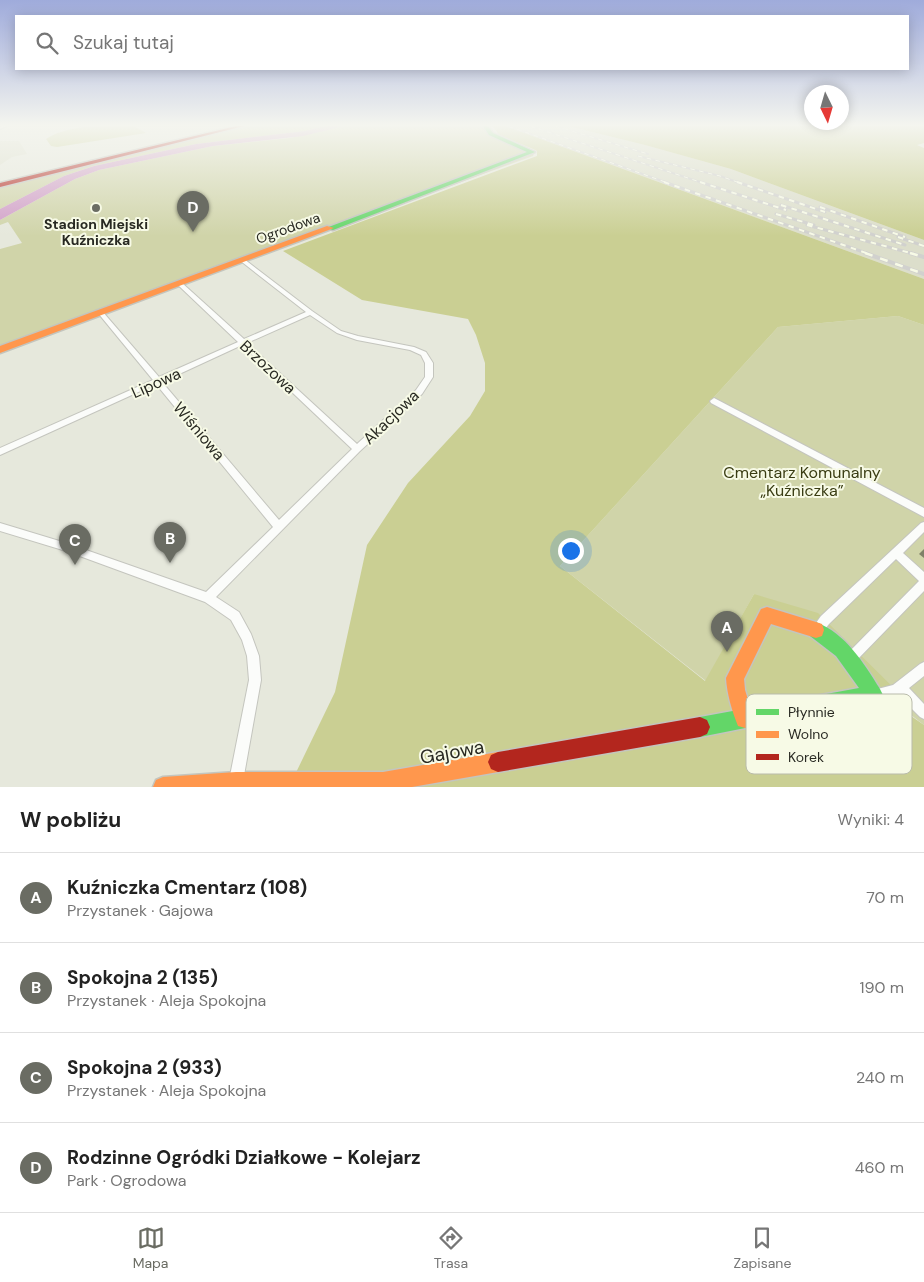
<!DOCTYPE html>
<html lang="pl">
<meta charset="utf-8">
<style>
:root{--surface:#fff;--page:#f2f2f2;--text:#222;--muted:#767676;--line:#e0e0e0;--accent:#6a6c63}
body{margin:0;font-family:"DM Sans",sans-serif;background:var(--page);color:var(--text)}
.compass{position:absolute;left:804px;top:85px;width:45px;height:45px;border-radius:50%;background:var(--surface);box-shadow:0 2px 12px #0003;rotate:175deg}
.you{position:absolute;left:570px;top:550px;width:18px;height:18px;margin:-12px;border:4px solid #fff;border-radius:50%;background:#1a73e8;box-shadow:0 0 0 8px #1a73e833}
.badge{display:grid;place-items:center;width:32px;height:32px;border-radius:50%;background:var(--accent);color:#fff;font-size:16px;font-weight:700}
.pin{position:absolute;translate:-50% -41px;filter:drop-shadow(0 1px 2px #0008)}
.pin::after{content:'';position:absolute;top:26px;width:18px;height:15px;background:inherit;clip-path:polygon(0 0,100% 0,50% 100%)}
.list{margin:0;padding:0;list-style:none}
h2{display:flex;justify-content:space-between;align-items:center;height:65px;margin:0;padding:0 20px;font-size:21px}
h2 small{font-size:16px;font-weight:400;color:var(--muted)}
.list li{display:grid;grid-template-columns:32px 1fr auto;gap:15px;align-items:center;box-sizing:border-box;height:90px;padding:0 20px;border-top:1px solid var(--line)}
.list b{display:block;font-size:19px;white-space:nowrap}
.list p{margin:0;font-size:16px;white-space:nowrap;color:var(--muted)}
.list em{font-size:16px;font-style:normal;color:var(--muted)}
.icon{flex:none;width:28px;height:28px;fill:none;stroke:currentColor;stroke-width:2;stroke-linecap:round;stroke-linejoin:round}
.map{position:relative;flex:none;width:924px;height:787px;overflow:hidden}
.search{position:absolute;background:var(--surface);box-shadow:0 2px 12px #0003;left:15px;right:15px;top:15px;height:55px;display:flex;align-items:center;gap:12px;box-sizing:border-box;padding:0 18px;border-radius:0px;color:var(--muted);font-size:19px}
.sheet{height:425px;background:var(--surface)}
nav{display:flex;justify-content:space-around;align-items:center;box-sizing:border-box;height:70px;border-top:1px solid var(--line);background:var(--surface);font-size:14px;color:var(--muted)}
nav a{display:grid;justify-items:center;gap:2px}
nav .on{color:var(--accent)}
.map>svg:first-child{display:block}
</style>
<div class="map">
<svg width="924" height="787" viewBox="0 0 924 787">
<rect width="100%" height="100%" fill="#e6e8dc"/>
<!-- built -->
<path fill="#dcdecb" d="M505 126H568L645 145 731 169 924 240V279Z
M0 141H19L27 154 12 157 0 165Z"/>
<!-- green -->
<path fill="#d0d4a9" d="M247 126H325L305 131 196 144 94 166 64 176 0 209V187Z
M344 126H486L491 135 530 150 534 153 533 156 0 350V249L22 243 8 222 0 225V220L75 179 99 170 213 146 290 138Z
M898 316 924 325V725L754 594 706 681 560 566 778 327Z"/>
<!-- forest -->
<path fill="#cacf93" d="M134 126 146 133 57 147 51 146 46 139C71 123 105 127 134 126Z
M493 126H505L924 279V325L898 316 778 327 560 566 705 681 754 594 818 613 909 703 911 716 924 725V787H289L335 692 367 545 408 483 470 416 485 391V363L476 335 468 319 362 300 283 251 537 156V151L533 149 499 135Z
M568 126H924V143L917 145 924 148V240L731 169 645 145Z"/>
<!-- water -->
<path fill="#d19ec8" d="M325 126H344L303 136 213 146 99 170 75 179 0 220V209L64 176 94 166 196 144 305 131Z"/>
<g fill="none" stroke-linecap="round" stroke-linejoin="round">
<defs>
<path id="street" d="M2 126H7L0 129V127Z
M244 259 312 311 341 331 358 336 414 347 426 352 433 363V377L422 394 360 451 216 597 239 612 251 634 259 656 261 680 243 781 241 786 238 787 231 786 229 781 249 680 247 656 242 640 231 620 205 602 66 551 0 531V523L66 543 206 592 273 527 156 384 0 455V448L153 380 98 313V311H102L159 377 238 342 178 285V283H182L244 339 306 312 242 262V260ZM310 315 337 333 357 340 410 350 421 355 425 363V377L416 390 357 444 247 343ZM242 345 352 449 279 520 162 382Z
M714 398 924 508V517L711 403 710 401Z
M924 522V532L903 553 924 572V591L854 663 850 665 846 663 844 659 846 655 919 581 896 559 829 624 821 634 817 636 813 634 811 630 821 616 921 523Z
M924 662V676L909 688 924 704V719L920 717 899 696 874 701 870 699 868 695 870 691 893 685 920 664Z"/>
<path id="fast" d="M483 126H488L493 133 535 152 333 230 326 228 527 152 489 135Z
M816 622C846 634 863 662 880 689L883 695 880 701 700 737 693 734 690 727 693 720 700 717 859 688 836 656 810 636 808 630 810 624Z"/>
<path id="slow" d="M327 226 334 228 0 353V346Z
M767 607 816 622 822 624 824 630 822 636 816 638 771 624 744 679 745 690 754 719 752 726 745 728 738 726C732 711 727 694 726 678L761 609Z
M498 752 505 755 508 762 505 769 498 772 412 787H153L156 780 163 777 236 772H383Z"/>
<path id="jam" d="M236 126H244L0 187V183Z
M700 717 707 720 710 727 707 734 700 737 498 772 491 769 488 762 491 755 498 752Z"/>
</defs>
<!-- street casing -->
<use href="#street" stroke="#c4c5be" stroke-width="2"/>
<!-- fast casing -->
<use href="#fast" stroke="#c4c5be" stroke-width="3"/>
<!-- slow casing -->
<use href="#slow" stroke="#c4c5be" stroke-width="3"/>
<!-- jam casing -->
<use href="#jam" stroke="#c4c5be" stroke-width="3"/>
<!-- street -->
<use href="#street" fill="#fbfcfa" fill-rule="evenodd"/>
<!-- fast -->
<use href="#fast" fill="#63d668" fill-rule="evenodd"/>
<!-- slow -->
<use href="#slow" fill="#ff974d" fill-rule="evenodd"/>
<!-- jam -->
<use href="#jam" fill="#b3261e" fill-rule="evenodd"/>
<defs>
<path id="rail-far2" d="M508 126 668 183
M530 126 703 183
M555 126 648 154
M638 156 720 176 740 183"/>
<path id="rail-far1" d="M664 182 869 254
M700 182 786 210
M737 182 825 212
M781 205 905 245
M820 207 905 237
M776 214 814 225
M807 225 914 254
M898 237 924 246"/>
<path id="rail" d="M865 253 924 274
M910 253 924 257"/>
</defs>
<!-- rail-far2 casing -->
<use href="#rail-far2" stroke="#d1d1ce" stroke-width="2"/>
<!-- rail-far1 casing -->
<use href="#rail-far1" stroke="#d1d1ce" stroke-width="3"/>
<!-- rail casing -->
<use href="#rail" stroke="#d1d1ce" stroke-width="4"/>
<!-- rail-far2 -->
<use href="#rail-far2" stroke="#f7fae6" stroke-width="1" stroke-dasharray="4.5" stroke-linecap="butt"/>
<!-- rail-far1 -->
<use href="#rail-far1" stroke="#f7fae6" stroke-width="2" stroke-dasharray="5.5" stroke-linecap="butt"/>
<!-- rail -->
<use href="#rail" stroke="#f7fae6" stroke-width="2.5" stroke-dasharray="8" stroke-linecap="butt"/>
</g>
<!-- wall -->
<path fill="#7f8168" d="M924 549V558L919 554Z"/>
<!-- sky -->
<linearGradient id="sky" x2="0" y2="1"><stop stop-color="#9fabdb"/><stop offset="0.53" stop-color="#f4f5ef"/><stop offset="1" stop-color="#f4f5ef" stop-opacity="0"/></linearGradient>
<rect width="924" height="236" fill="url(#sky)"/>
<!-- markers -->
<circle fill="#6a6c63" stroke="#f7fae6" stroke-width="2" cx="96" cy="208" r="5"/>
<g text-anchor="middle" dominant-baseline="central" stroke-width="4" stroke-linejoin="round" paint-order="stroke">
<!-- far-poi labels -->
<g font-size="14" font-weight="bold" fill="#282922" stroke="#f7fae6">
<text x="96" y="224">Stadion Miejski<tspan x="96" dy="16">Kuźniczka</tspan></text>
</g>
<!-- far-street labels -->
<g font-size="14" fill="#282922" stroke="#f7fae6">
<text transform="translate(288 228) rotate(-20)">Ogrodowa</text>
</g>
<!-- street labels -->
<g font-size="16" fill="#282922" stroke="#f7fae6">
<text transform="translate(268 367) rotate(43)">Brzozowa</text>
<text transform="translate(156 383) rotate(-24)">Lipowa</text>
<text transform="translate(391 417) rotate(-44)">Akacjowa</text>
<text transform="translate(199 431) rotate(50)">Wiśniowa</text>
</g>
<!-- park labels -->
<g font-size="16" fill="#393c12" stroke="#f7fae6">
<text x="802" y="472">Cmentarz Komunalny<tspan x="802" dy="18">„Kuźniczka”</tspan></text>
</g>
<!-- near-street labels -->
<g font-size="19" fill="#282922" stroke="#f7fae6">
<text transform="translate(452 752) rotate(-10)">Gajowa</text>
</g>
</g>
<!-- legend -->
<rect x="746" y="694" width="166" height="80" rx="8" fill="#f7fae6" stroke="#b9bbab" stroke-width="1"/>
<rect x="756" y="709" width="23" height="6" fill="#63d668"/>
<rect x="756" y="731" width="23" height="7" fill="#ff974d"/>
<rect x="756" y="754" width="23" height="6" fill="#b3261e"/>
<g font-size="14" fill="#282922">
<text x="788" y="717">Płynnie</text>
<text x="788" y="739">Wolno</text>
<text x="788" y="762">Korek</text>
</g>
</svg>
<svg class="compass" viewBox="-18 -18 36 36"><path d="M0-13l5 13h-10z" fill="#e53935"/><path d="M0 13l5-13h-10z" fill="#767676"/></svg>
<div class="you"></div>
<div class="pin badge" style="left:727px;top:652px">A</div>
<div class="pin badge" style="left:170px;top:563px">B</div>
<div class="pin badge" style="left:75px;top:565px">C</div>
<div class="pin badge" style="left:193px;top:232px">D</div>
<div class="search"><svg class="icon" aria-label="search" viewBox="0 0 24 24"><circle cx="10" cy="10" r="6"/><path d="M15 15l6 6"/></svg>Szukaj tutaj</div>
</div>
<section class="sheet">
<h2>W pobliżu<small>Wyniki: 4</small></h2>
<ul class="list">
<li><span class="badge">A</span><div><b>Kuźniczka Cmentarz (108)</b><p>Przystanek · Gajowa</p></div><em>70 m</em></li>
<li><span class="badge">B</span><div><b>Spokojna 2 (135)</b><p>Przystanek · Aleja Spokojna</p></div><em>190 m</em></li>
<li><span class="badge">C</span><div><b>Spokojna 2 (933)</b><p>Przystanek · Aleja Spokojna</p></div><em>240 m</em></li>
<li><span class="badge">D</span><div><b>Rodzinne Ogródki Działkowe - Kolejarz</b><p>Park · Ogrodowa</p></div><em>460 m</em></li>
</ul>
</section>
<nav>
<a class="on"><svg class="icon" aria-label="map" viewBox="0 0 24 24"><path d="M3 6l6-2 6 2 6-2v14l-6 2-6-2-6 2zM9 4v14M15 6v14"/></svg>Mapa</a>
<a><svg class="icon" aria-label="directions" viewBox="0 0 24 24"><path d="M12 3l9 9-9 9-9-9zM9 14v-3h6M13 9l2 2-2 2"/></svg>Trasa</a>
<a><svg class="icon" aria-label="saved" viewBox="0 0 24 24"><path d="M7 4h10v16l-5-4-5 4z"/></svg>Zapisane</a>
</nav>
